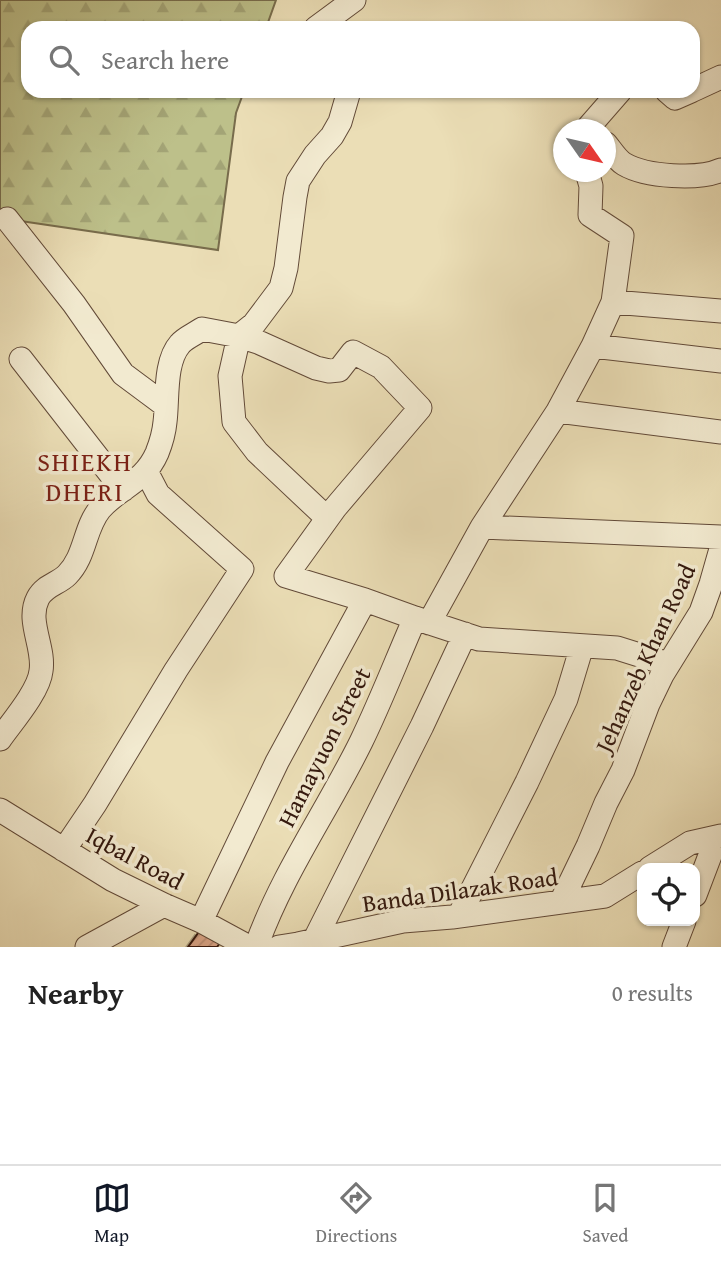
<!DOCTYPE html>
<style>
:root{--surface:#fff;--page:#f2f2f2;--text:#222;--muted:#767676;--line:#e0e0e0;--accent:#111827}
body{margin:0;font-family:"Gentium Book Plus",serif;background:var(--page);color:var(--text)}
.controls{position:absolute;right:21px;bottom:21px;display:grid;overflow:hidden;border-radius:14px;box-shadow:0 2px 5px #0004}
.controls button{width:63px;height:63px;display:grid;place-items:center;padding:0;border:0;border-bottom:2px solid var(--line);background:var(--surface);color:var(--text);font:35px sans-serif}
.compass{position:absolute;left:553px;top:119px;width:63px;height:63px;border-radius:50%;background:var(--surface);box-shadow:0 2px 5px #0004;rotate:124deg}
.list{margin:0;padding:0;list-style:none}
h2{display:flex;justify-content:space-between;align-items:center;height:91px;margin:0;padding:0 28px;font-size:30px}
h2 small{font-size:23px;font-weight:400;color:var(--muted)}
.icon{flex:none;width:38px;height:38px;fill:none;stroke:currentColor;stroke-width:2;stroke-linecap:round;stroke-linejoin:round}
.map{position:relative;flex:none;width:721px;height:947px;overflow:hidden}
.search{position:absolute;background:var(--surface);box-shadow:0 2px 5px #0004;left:21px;right:21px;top:21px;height:77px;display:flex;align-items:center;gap:18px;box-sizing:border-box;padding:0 24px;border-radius:21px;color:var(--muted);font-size:26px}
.sheet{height:217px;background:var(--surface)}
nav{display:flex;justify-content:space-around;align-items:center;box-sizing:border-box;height:98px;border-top:2px solid var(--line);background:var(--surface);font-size:19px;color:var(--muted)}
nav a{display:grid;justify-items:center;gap:4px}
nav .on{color:var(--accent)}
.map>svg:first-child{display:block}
</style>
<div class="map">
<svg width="721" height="947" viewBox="0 0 721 947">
<defs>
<pattern id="forest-firs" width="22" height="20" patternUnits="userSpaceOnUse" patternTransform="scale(1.75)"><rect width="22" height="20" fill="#bdc08a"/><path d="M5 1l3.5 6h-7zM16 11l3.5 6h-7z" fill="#a3a476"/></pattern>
<pattern id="building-hatch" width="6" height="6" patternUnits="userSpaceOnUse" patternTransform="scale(1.75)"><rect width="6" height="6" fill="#dca78a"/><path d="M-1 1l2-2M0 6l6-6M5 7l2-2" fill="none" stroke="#bd8f76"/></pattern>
<filter id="shadow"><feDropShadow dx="-6" dy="6" stdDeviation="0" flood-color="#0004"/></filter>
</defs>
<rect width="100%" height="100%" fill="#ebdeb6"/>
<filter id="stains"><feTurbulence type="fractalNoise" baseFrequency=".00286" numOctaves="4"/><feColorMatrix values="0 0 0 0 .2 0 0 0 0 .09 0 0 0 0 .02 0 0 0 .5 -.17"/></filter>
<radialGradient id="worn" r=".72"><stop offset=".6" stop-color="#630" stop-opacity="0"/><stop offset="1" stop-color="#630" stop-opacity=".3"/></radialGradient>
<!-- forest -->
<path fill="url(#forest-firs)" stroke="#786c4c" stroke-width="2" d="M0 0H276L266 28H28V91H244L236 113 218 250 7 219 0 216Z"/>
<!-- building -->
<path fill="url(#building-hatch)" stroke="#34190e" stroke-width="2" filter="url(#shadow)" d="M201 929 220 943 217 947H188Z"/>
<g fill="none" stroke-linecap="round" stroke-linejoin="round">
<defs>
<path id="minor" d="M316 28 354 0
M693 90 721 77
M667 91 675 98 691 91
M586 130 620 91
M606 144C611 150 617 160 624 164 646 177 699 180 721 170
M7 219 74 304 123 374 166 406
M613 302 721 311
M593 346 721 361
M21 359 123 490
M558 411 721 432
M482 527 558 411 593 346 613 302 622 236 590 215 591 186 587 172
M415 618 479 639 617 648 668 664
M429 623 482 527 721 537
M0 739C12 722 39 691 41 671 45 647 26 621 38 598 45 585 58 584 67 575 86 556 84 528 100 509 119 487 144 483 157 453 161 443 164 433 165 422 168 399 164 362 180 344 185 338 195 334 202 329L239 336 254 324 281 288 286 268 295 197 298 181 315 155 332 136 340 122 349 91
M0 810 113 880 164 905 201 921 249 947
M64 850 95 804 176 670 242 569 158 494 146 471
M650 868 690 843 721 836
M695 895 717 837
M561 902 588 846 606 803 623 770 648 704 662 675 701 612 711 584 721 549
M459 916 527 782 566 699 582 646
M201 921 277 762 365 600 286 576 335 508 420 408 381 367 353 352 339 370 329 371 316 368 258 342 239 336 230 376 234 422 257 452 327 518
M314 941 422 726 465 634
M87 947 164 905
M256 947C282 874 327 811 361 742 381 701 397 659 415 618L365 600
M279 947 298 944 403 921 452 917 605 896 642 873
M674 947 684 921"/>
</defs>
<!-- minor casing -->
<use href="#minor" stroke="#624a38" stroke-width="25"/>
<!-- minor -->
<use href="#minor" stroke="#f2ead0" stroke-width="23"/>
</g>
<g text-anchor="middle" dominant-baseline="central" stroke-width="7" stroke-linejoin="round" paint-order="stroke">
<!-- street labels -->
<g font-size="24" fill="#34190e" stroke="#f2ead0">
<text transform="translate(645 658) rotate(-65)">Jehanzeb Khan Road</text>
<text transform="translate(324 747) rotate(-63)">Hamayuon Street</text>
<text transform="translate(135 858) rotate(28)">Iqbal Road</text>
<text transform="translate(460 890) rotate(-8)">Banda Dilazak Road</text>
</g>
<!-- neighbourhood labels -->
<g font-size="26" letter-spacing="2" fill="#7a1f14" stroke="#f2ead0">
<text x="85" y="461">SHIEKH<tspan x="85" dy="30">DHERI</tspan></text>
</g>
</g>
<rect width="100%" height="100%" filter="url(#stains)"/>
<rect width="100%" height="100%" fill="url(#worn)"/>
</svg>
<div class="controls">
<button><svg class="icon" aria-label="locate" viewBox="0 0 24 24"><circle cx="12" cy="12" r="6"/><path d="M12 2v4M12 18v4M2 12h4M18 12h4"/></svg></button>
</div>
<svg class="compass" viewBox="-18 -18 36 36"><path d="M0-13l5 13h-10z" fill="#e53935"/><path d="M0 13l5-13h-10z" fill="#767676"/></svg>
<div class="search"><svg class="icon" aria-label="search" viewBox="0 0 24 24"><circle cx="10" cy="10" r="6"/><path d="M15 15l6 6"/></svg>Search here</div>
</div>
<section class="sheet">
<h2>Nearby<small>0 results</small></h2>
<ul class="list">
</ul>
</section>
<nav>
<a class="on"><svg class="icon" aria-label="map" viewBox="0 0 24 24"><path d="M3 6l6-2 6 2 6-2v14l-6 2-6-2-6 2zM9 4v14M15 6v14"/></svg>Map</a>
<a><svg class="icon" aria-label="directions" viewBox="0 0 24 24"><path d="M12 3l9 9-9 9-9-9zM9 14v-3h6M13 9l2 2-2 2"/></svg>Directions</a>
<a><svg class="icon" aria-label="saved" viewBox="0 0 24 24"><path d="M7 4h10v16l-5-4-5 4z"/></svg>Saved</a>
</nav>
